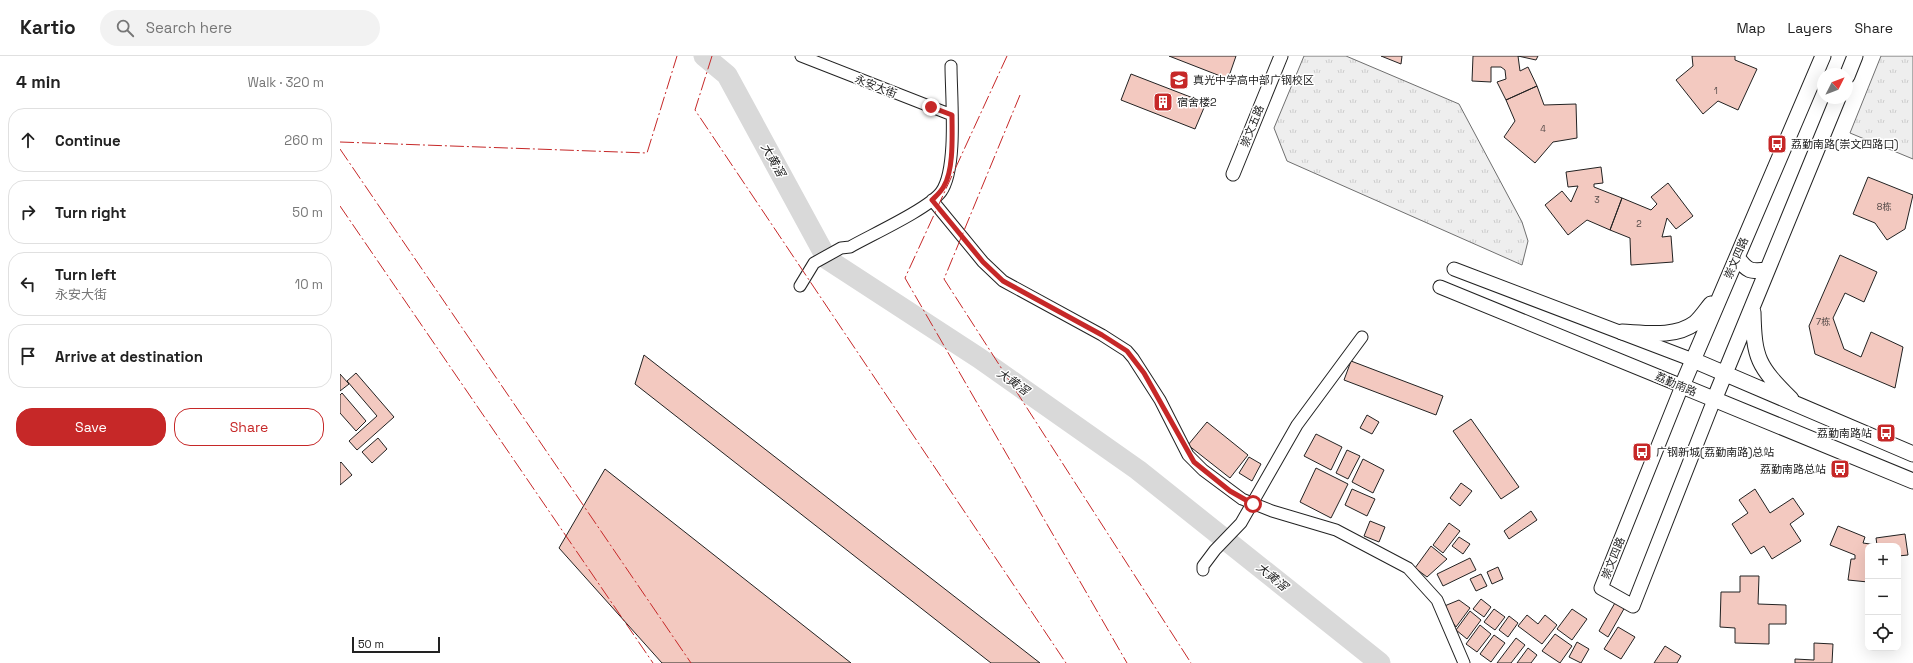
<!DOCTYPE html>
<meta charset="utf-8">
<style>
:root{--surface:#fff;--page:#f2f2f2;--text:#222;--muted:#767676;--line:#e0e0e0;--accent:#c62828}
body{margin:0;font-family:"Space Grotesk","Noto Sans SC",sans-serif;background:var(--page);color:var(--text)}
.controls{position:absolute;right:12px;bottom:12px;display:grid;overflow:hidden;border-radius:8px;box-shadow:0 4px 16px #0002}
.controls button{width:36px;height:36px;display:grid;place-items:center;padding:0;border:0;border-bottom:1px solid var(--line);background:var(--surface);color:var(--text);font:20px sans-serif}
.compass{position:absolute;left:1477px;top:12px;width:36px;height:36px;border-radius:50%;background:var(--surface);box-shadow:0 4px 16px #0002;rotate:48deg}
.scale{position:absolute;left:12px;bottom:10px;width:88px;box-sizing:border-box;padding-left:4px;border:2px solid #222;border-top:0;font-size:11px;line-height:14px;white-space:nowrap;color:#222;-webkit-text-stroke:3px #fff;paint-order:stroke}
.stop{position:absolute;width:12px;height:12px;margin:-9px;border:3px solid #c62828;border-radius:50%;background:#fff}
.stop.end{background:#c62828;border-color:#fff;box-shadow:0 1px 4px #0008}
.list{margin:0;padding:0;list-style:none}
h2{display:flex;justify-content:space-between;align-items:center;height:52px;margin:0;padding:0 16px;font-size:17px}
h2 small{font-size:13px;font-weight:400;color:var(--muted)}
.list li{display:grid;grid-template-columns:26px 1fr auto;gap:12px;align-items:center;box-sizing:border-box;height:64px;margin:0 8px 8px;padding:0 8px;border:1px solid var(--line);border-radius:16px}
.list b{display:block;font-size:15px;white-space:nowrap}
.list p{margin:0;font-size:13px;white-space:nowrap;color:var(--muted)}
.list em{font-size:13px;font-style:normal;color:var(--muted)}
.actions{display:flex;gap:8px;padding:12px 16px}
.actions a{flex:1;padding:9px 0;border:1px solid var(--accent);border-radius:16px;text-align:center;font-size:14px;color:var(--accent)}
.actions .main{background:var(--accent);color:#fff}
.icon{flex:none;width:22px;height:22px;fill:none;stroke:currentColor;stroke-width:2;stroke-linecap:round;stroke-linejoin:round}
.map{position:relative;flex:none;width:1573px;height:607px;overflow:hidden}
header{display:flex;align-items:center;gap:24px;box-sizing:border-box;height:56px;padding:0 20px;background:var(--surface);border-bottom:1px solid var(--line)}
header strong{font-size:19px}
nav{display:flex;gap:22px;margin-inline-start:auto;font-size:14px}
.search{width:280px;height:36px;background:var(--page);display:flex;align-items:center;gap:10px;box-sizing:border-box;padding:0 14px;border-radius:22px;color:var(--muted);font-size:15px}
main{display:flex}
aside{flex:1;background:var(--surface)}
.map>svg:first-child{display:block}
</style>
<header>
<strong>Kartio</strong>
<div class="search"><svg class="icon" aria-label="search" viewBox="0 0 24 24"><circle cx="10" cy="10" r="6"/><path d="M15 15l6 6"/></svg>Search here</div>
<nav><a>Map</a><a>Layers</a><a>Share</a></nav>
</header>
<main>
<aside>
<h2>4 min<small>Walk · 320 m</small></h2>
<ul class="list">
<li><svg class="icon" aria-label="ahead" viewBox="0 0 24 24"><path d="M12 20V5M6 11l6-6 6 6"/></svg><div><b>Continue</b></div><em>260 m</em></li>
<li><svg class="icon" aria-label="right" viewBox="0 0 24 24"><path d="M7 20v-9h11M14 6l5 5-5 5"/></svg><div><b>Turn right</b></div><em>50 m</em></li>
<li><svg class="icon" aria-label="left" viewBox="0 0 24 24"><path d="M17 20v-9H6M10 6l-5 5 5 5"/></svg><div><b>Turn left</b><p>永安大街</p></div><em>10 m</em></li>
<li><svg class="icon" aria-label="arrive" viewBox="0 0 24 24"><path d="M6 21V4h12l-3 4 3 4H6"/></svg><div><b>Arrive at destination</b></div></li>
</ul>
<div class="actions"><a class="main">Save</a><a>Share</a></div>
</aside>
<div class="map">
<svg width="1573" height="607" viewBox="0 0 1573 607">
<defs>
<pattern id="grass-tufts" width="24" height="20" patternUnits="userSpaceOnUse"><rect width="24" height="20" fill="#eee"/><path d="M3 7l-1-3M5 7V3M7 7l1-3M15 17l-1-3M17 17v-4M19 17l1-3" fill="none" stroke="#ccc"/></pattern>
</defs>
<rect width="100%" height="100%" fill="#fff"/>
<!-- grass -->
<path fill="url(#grass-tufts)" stroke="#6f6f6f" d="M964 0H1006L1119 48 1182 166 1188 185 1182 209 947 105 934 72Z
M1541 0H1573V103L1510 77Z"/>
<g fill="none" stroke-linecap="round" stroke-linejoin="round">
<!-- river -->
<path stroke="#d9d9d9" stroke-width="21" d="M364 0 387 19 487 203 639 302 798 414 1040 607"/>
</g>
<!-- building -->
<path fill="#f3c9c0" stroke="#222" d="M829 0H896L888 23Z
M1041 0H1062L1061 8Z
M1133 0H1198L1196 4 1178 0 1180 15 1188 11 1197 30 1166 44 1157 26 1166 23 1165 14 1161 11H1151V26L1132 25Z
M1352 0H1395V4L1417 13 1398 54 1378 45 1363 58 1336 24 1353 10Z
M791 18 866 47 855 73 781 44Z
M1197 30 1204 49 1236 48 1237 82 1213 86 1195 107 1164 81 1175 65 1166 44Z
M1261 111 1263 127 1254 128V131L1282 142 1270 174 1247 164 1228 179 1205 149 1222 135 1231 146 1238 130 1228 131 1226 116Z
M1528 121 1573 139 1565 173 1547 184 1535 167 1513 158Z
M1328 127 1353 160 1336 173 1327 162 1322 181 1331 180 1333 206 1291 209 1290 182 1270 174 1282 142 1311 154 1317 148 1311 141Z
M1500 199 1537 216 1524 246 1505 237 1493 262 1504 293 1521 301 1531 276 1563 291 1555 332 1475 298 1469 270Z
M304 299 700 607H651L295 328Z
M1011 305 1103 340 1096 359 1004 324Z
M16 317 54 361 17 394 9 385 37 360 7 325Z
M0 318 9 328 0 335Z
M2 337 26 365 16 375 0 357V339Z
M1027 359 1039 366 1032 378 1020 372Z
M1131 363 1179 431 1161 443 1113 375Z
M867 366 908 399 890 422 848 389Z
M976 378 1002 391 991 414 964 400Z
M38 382 47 393 32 407 22 396Z
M1007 394 1020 400 1008 423 996 417Z
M909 401 921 408 912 425 899 417Z
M1023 403 1044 414 1033 437 1012 426Z
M1 406 12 419 0 429V407Z
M976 412 1008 428 991 462 960 446Z
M265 413 511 607H322L219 492Z
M1121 427 1132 435 1120 450 1110 442Z
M1012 433 1035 443 1027 460 1005 449Z
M1415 433 1430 457 1453 442 1464 458 1450 468 1461 485 1432 503 1424 490 1411 498 1392 468 1408 457 1399 444Z
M1191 455 1197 464 1169 483 1164 475Z
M1030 465 1045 471 1039 486 1024 480Z
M1109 467 1120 475 1103 497 1093 489Z
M1498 470 1525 481 1523 487 1537 489 1536 482 1565 478 1568 499 1558 500V490H1528V526L1508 524 1511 503H1515V499L1490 489Z
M1119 481 1130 488 1123 498 1112 490Z
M1091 490 1107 503 1087 521 1075 512Z
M1130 502 1136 514 1103 530 1097 518Z
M1158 511 1163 523 1152 528 1147 516Z
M1141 518 1147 530 1136 535 1130 523Z
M1400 520H1419L1418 548 1446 549V568H1429V588L1395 587V572L1380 571 1381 536H1400Z
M1141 543 1151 551 1144 561 1133 553Z
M1119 544 1130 552 1116 571 1102 551Z
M1276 545 1285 551 1268 581 1259 575Z
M1154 553 1165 561 1155 574 1144 566Z
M1232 553 1247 563 1232 584 1217 573Z
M1130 555 1141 564 1127 583 1116 574Z
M1187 559 1198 568 1205 559 1217 569 1202 588 1178 570Z
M1169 560 1178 567 1168 581 1159 574Z
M1140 569 1151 578 1137 596 1126 588Z
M1278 571 1295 581 1281 603 1264 593Z
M1215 578 1232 590 1220 607 1202 595Z
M1154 579 1165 587 1151 606 1140 598Z
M1176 582 1185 589 1171 607H1157Z
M1237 586 1249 593 1241 607 1229 601Z
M1474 587 1493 588 1492 607H1455V603L1474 604Z
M1325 590 1341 600 1337 607H1314Z
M1188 592 1197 599 1191 607H1177Z"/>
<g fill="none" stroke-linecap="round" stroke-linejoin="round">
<defs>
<path id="minor" d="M461 0 612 59
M592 144 643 206 663 225 762 279 787 295 793 302 820 344 848 399 863 414 902 443 932 455 996 474 1068 512 1097 544 1124 607
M460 230 474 207 501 192 510 191C531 179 588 153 601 136 618 113 611 39 611 10
M863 514V510L875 494 901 467 957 369 1022 281"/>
<path id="tertiary" d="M893 118 941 0
M1114 213 1353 304
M1100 231 1342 330 1261 532 1293 550 1374 344"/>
<path id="secondary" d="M1483 0 1342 330 1573 425
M1507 20 1515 0
M1397 201C1407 215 1410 216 1427 214
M1413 256C1414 303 1418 310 1451 343
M1282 276C1305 277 1335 282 1355 267 1361 262 1366 254 1371 248
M1353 304 1573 398
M1374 344 1498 42"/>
</defs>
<!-- minor casing -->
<use href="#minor" stroke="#222" stroke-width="13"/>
<!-- tertiary casing -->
<use href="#tertiary" stroke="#222" stroke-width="15"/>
<!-- secondary casing -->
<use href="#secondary" stroke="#222" stroke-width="17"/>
<!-- minor -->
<use href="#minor" stroke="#fff" stroke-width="11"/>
<!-- tertiary -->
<use href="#tertiary" stroke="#fff" stroke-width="13"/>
<!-- secondary -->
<use href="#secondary" stroke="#fff" stroke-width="15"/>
<!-- power -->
<path stroke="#c62828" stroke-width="1" stroke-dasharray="14 3 2 3" stroke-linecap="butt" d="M372 0 355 54 726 607
M667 0 565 222 787 607
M680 39 604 223 851 607
M0 86 307 97 337 0
M0 93 351 607
M0 150 313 607"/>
</g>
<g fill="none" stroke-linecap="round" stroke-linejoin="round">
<!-- route -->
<path stroke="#c62828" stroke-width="5" d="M591 51 612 59C612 79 614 113 604 130 601 136 596 140 592 144L643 206 663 225 762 279 787 295 804 317 854 406 890 435 913 448"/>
</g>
<!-- icons -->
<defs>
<symbol id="school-square" viewBox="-11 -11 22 22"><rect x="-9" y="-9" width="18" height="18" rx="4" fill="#c62828" stroke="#fff"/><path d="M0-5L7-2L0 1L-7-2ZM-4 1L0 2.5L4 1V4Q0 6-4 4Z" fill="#fff"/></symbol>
<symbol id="building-square" viewBox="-11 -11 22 22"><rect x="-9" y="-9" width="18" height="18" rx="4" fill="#c62828" stroke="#fff"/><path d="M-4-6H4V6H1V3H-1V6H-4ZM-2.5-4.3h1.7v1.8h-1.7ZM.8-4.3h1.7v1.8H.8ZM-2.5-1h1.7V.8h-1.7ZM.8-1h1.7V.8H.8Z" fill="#fff"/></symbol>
<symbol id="bus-square" viewBox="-11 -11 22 22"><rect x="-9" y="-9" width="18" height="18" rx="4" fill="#c62828" stroke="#fff"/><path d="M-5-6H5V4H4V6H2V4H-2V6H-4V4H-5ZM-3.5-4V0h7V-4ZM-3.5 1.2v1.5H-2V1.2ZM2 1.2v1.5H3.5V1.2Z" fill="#fff"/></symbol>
</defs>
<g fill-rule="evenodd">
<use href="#school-square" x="828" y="13" width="22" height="22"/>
<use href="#building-square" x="812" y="35" width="22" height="22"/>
<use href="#bus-square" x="1426" y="77" width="22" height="22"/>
<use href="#bus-square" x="1535" y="366" width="22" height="22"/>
<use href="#bus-square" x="1291" y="385" width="22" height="22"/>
<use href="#bus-square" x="1489" y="402" width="22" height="22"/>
</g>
<g text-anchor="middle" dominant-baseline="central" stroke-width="3" stroke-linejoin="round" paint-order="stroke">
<!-- number labels -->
<g font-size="9" fill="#564c4a">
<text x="1376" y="35">1</text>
<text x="1203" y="73">4</text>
<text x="1257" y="144">3</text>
<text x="1544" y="151">8栋</text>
<text x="1299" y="168">2</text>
<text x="1483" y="266">7栋</text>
</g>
<!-- poi labels -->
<g font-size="11" fill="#222" stroke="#fff" text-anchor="start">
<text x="853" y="24">真光中学高中部广钢校区</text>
<text x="837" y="46">宿舍楼2</text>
<text x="1451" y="88">荔勤南路(崇文四路口)</text>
<text x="1532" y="377" text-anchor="end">荔勤南路站</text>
<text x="1316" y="396">广钢新城(荔勤南路)总站</text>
<text x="1486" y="413" text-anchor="end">荔勤南路总站</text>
</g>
<!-- street labels -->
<g font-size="11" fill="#222" stroke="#fff">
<text transform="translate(536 30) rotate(21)">永安大街</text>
<text transform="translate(912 70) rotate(-68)">崇文五路</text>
<text transform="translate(1396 202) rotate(-67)">崇文四路</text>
<text transform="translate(1336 328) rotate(23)">荔勤南路</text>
<text transform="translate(1273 502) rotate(-68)">崇文四路</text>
</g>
<!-- water labels -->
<g font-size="12" font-style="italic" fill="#222" stroke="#fff">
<text transform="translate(433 104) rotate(61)">大黄滘</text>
<text transform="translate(673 326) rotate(35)">大黄滘</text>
<text transform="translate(932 521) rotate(39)">大黄滘</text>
</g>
</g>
</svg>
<div class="controls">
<button>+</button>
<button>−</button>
<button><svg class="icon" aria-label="locate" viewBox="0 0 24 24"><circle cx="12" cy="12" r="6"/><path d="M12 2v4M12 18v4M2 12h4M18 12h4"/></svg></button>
</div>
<svg class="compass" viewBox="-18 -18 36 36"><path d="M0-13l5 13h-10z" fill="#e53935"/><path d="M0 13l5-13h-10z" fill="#767676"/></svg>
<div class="scale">50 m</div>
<div class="stop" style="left:913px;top:448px"></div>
<div class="stop end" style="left:591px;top:51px"></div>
</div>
</main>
